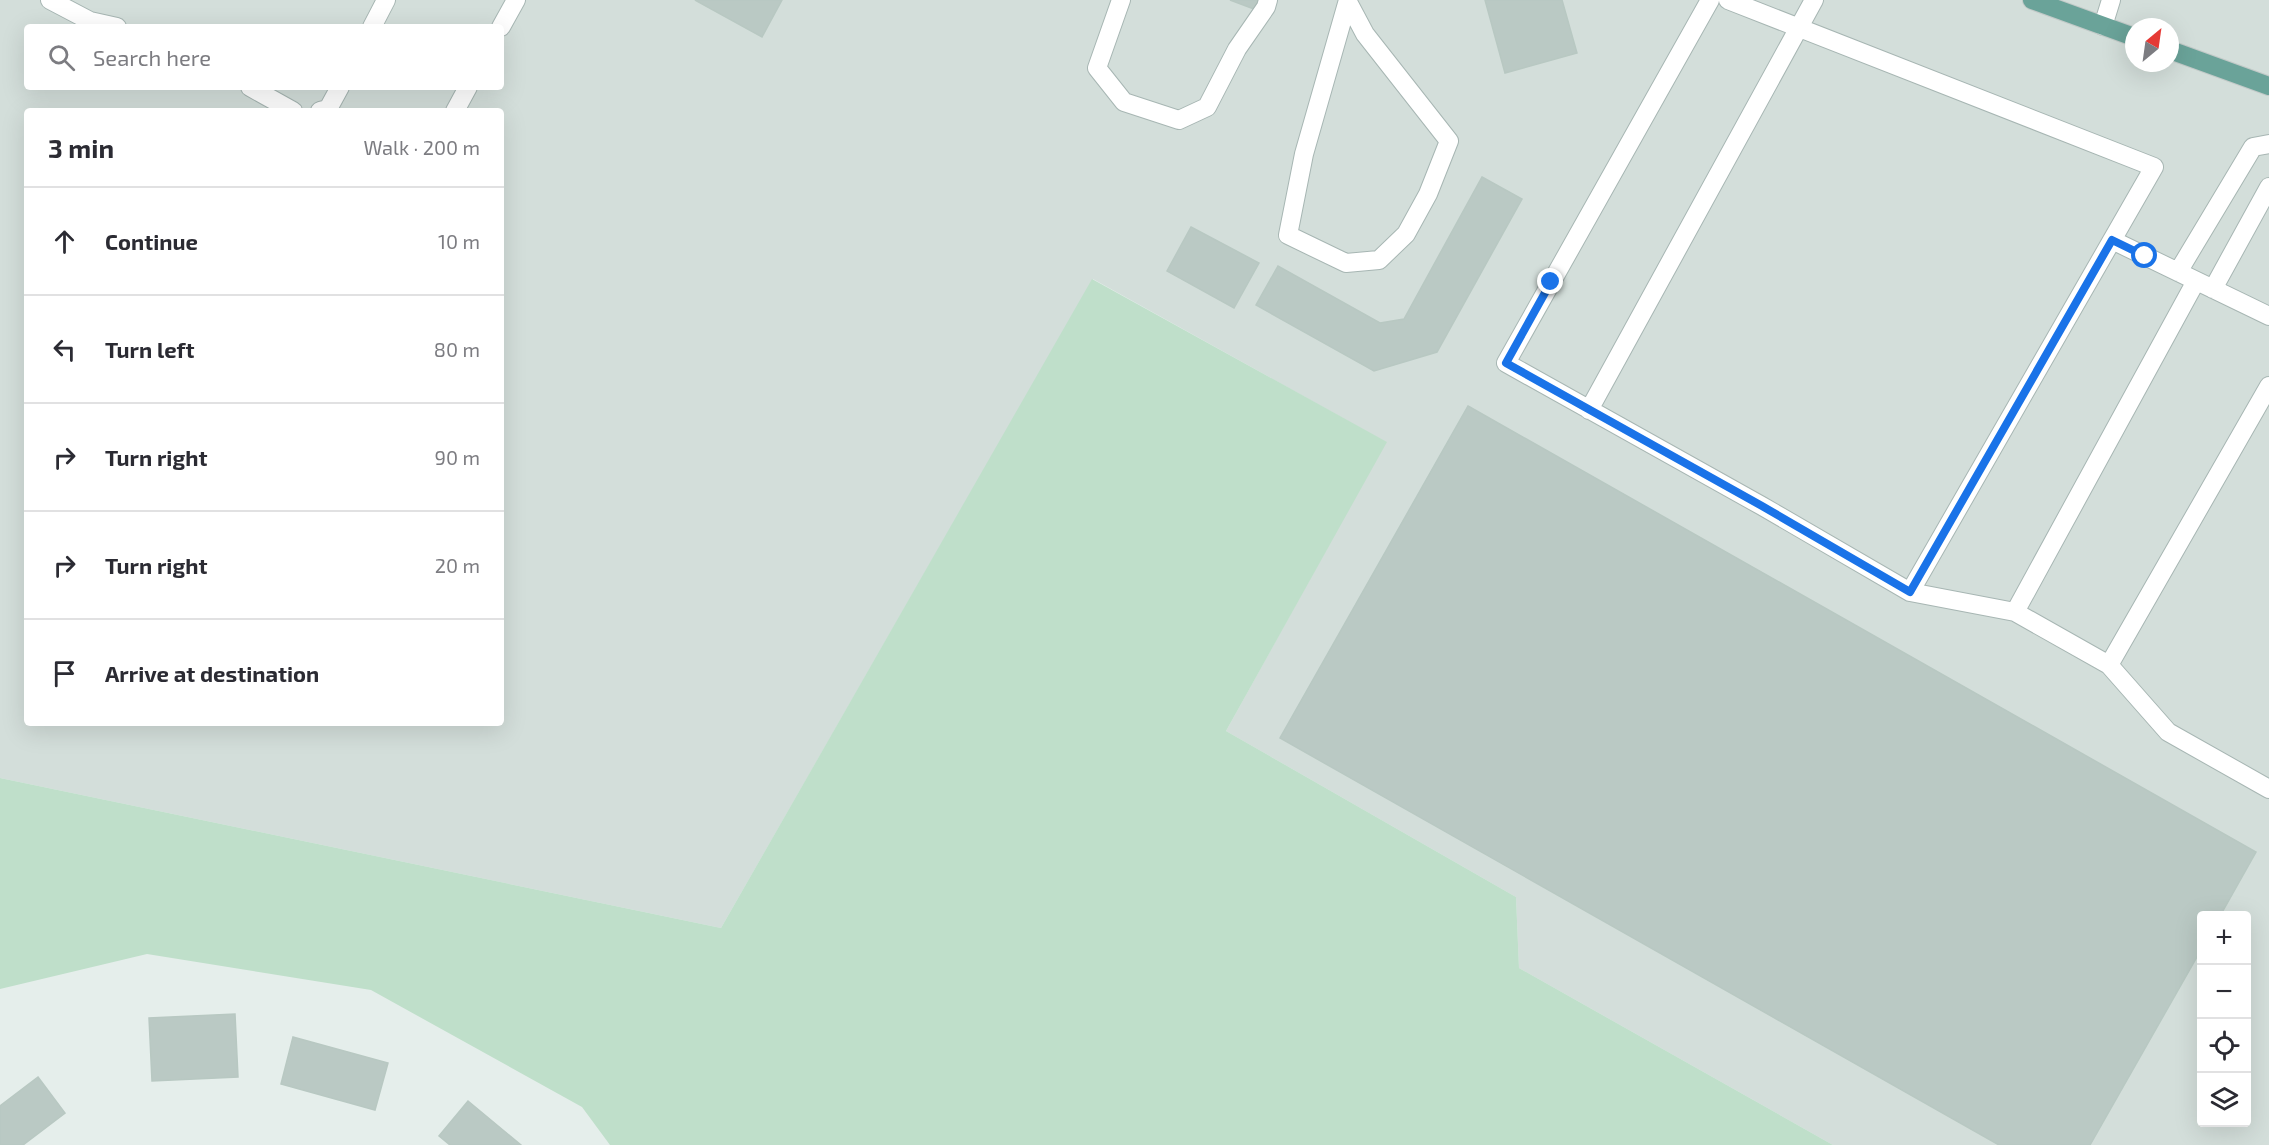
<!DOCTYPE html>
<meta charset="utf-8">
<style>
:root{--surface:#fff;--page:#f7f7f7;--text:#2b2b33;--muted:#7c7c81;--line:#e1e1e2}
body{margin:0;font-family:"Exo 2",sans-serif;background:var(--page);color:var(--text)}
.controls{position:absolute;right:18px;bottom:18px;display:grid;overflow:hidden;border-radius:6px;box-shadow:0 6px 24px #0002}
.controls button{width:54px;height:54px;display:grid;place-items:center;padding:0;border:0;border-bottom:2px solid var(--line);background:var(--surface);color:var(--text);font:30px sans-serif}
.compass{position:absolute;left:2125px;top:18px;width:54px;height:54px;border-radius:50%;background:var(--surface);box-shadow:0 6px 24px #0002;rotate:29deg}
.stop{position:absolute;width:18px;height:18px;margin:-14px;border:4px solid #1a73e8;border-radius:50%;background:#fff}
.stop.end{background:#1a73e8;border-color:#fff;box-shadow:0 2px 6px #0008}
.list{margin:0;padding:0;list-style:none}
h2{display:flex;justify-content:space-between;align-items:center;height:78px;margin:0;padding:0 24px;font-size:26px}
h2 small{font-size:20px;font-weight:400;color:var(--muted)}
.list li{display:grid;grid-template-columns:39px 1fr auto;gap:18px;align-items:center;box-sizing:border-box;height:108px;padding:0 24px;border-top:2px solid var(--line)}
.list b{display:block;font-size:22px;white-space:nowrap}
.list em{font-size:20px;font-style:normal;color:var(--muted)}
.icon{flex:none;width:33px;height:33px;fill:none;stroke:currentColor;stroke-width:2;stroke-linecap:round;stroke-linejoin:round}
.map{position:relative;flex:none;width:2269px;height:1145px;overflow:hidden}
.search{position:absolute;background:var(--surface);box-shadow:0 6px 24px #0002;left:24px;top:24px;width:480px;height:66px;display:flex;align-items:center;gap:15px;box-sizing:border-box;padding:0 21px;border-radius:6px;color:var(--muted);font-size:22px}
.panel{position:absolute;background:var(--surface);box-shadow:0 6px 24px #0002;left:24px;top:108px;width:480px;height:618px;border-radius:6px}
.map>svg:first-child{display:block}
</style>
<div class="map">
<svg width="2269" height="1145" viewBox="0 0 2269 1145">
<rect width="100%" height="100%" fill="#e5eeeb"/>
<!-- built -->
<path fill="#d3deda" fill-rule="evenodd" d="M0 0H2269V1145H1833L1519 968 1516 897 1226 731 1386 442 1093 279 721 928 0 778ZM27 27H501V87H27ZM2134 27H2170V63H2134ZM27 111H501V723H27ZM2202 916H2246V1122H2202Z"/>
<!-- green -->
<path fill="#bfdfca" d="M1092 279 1387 442 1226 731 1516 897 1519 968 1833 1145H610L582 1107 371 990 147 954 0 989V778L721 928Z"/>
<!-- building -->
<path fill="#bac9c4" stroke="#b8c8c2" stroke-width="1.5" d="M695 0H782L762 37Z
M1230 0H1258L1254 9Z
M1485 0H1562L1577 53 1505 73Z
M1482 177 1522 199 1437 352 1374 371 1256 305 1278 266 1380 323 1404 319Z
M1191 227 1259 263 1234 308 1167 271Z
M1468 406 2256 852 2220 916H2202V948L2090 1145H1999L1280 738Z
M235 1014 238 1077 152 1081 149 1018Z
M293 1037 388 1063 375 1110 281 1084Z
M38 1077 65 1113 23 1145H0V1106Z
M468 1101 521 1145H450L439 1136Z"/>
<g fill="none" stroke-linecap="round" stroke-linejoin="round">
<defs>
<path id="lane" d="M50 0 90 21 117 27
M1121 0 1097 68 1124 102 1179 120 1207 107 1237 49 1266 7 1268 0
M1710 0 1506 363 1762 506 1910 592 2015 612 2109 665 2168 732 2269 789
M1728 0 2154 167 1910 592
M1348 2 1365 34 1449 141 1428 194 1406 234 1379 260 1346 263 1288 235 1304 154 1348 0
M2103 26 2111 0
M372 27 386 0
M501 27 516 0
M250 87 293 111
M320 111 328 109 340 87
M455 111 468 87
M2112 240 2269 316
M2178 272 2253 147 2269 144
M2213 289 2269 187
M1589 410 1814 0
M2015 612 2196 281
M2109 665 2269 386"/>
<path id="primary" d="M2032 0 2134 37
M2170 50 2269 86"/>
</defs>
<!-- lane casing -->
<use href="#lane" stroke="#a7b6b3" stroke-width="20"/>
<!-- primary casing -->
<use href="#primary" stroke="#c2cac8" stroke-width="20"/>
<!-- lane -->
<use href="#lane" stroke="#fff" stroke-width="18"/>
<!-- primary -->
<use href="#primary" stroke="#6aa399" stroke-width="18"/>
</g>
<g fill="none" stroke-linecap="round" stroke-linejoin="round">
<!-- route -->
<path stroke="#1a73e8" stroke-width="8" d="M1551 282 1506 363 1762 506 1910 592 2112 240 2145 256"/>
</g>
</svg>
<div class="controls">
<button>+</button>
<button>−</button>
<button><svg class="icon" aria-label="locate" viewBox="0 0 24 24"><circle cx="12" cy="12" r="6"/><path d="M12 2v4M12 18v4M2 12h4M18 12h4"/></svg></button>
<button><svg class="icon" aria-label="layers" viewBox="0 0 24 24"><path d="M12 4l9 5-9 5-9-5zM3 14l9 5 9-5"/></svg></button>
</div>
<svg class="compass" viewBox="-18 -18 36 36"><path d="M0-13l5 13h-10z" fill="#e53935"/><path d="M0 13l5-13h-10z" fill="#7c7c81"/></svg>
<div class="stop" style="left:2145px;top:256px"></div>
<div class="stop end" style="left:1551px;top:282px"></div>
<div class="search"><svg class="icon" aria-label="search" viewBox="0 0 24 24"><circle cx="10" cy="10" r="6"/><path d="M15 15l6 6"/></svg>Search here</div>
<section class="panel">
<h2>3 min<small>Walk · 200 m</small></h2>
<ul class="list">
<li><svg class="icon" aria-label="ahead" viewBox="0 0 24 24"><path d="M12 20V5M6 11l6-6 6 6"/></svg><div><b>Continue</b></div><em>10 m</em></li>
<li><svg class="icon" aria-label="left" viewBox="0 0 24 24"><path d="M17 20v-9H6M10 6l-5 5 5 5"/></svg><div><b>Turn left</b></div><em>80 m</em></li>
<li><svg class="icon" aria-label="right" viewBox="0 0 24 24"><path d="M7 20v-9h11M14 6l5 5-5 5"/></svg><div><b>Turn right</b></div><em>90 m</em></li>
<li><svg class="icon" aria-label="right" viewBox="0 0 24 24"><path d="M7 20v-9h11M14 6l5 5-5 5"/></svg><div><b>Turn right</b></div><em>20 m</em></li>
<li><svg class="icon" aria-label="arrive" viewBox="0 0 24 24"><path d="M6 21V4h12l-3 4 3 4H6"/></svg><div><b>Arrive at destination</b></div></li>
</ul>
</section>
</div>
